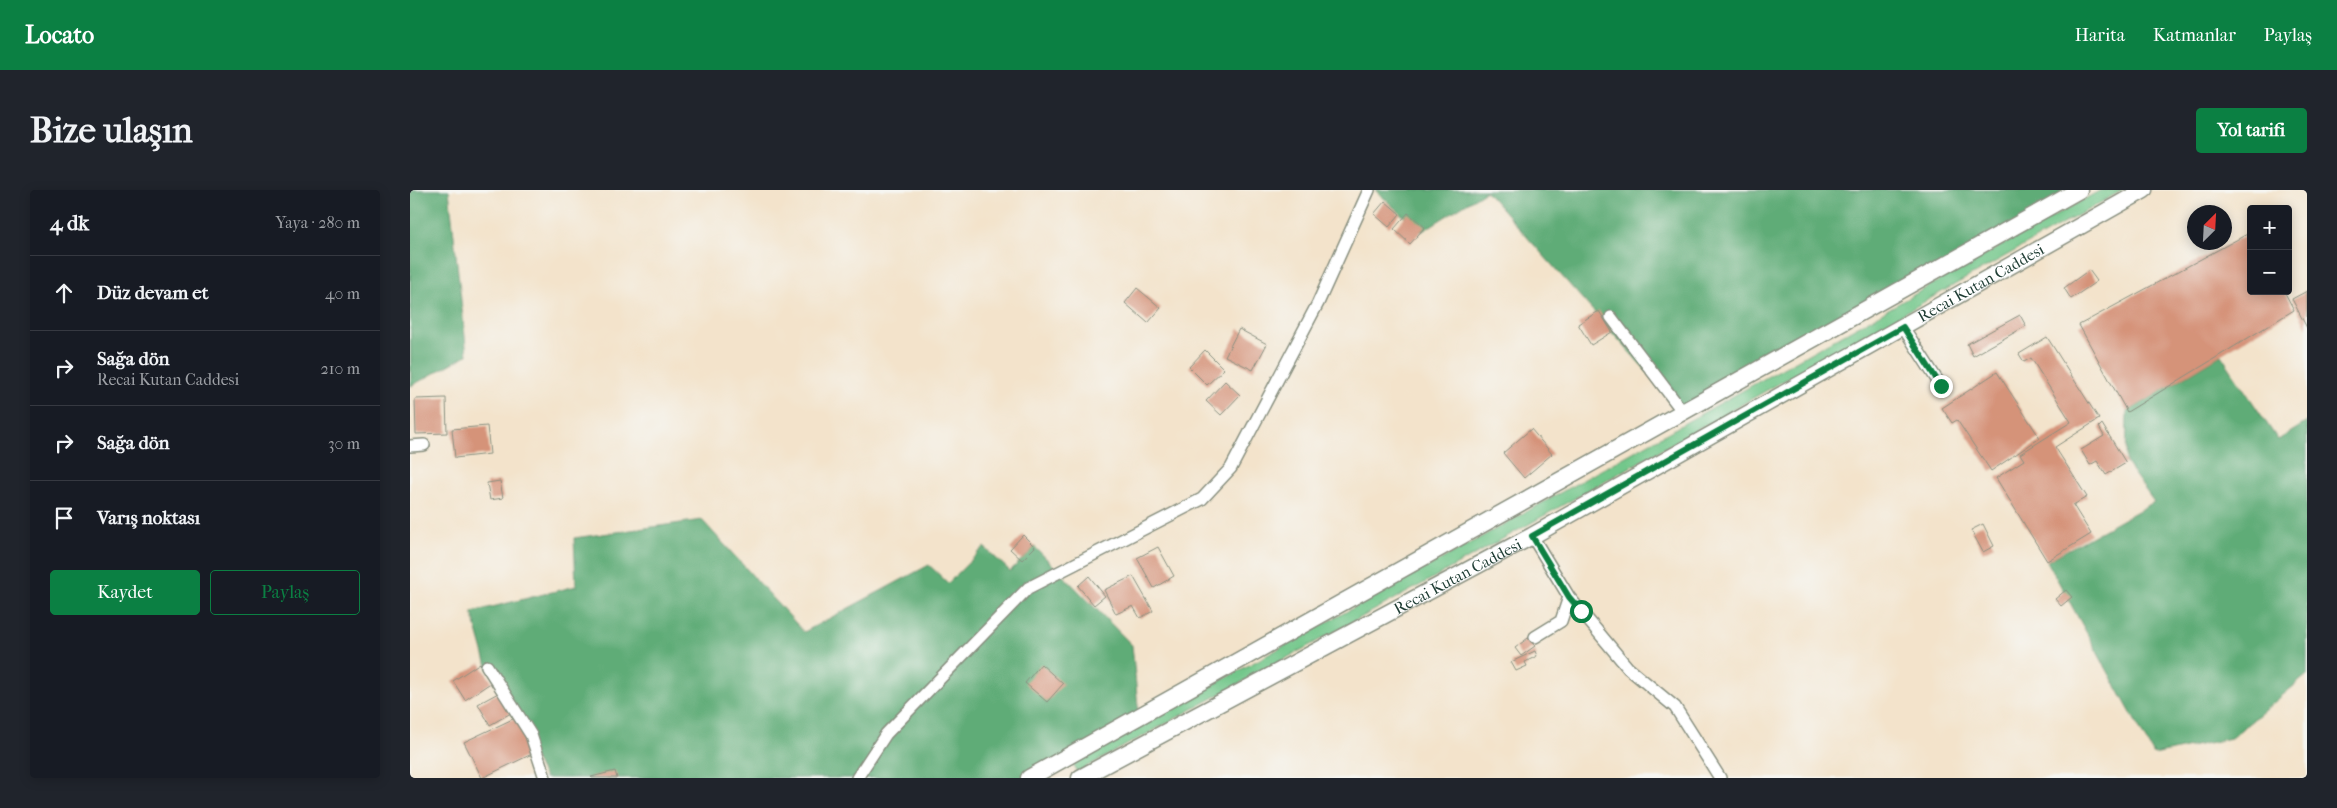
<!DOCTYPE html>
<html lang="tr">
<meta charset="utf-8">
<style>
:root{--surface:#171b24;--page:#20242c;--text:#f1f3f6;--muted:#9ea1a6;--line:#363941;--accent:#0b8043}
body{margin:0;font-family:"IM FELL French Canon",serif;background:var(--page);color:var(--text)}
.controls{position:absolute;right:15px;top:15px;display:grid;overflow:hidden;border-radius:5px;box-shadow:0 2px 12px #0003}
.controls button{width:45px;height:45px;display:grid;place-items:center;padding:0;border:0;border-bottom:1px solid var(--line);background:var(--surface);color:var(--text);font:25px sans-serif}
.compass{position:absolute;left:1777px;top:15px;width:45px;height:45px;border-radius:50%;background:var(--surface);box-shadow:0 2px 12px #0003;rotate:24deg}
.stop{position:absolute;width:15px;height:15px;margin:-11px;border:4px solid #0b8043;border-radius:50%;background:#fff}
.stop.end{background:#0b8043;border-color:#fff;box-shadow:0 1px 5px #0008}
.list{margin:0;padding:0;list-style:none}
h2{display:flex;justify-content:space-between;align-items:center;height:65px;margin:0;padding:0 20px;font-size:21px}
h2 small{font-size:16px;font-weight:400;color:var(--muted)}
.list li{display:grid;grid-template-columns:32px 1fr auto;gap:15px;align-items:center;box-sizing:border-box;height:75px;padding:0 20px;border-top:1px solid var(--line)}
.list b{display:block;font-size:19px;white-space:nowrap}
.list p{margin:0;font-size:16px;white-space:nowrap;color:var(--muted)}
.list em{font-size:16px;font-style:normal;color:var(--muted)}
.actions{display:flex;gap:10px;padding:15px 20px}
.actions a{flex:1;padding:11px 0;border:1px solid var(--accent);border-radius:5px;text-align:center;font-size:18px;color:var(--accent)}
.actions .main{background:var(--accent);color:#fff}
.icon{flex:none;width:28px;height:28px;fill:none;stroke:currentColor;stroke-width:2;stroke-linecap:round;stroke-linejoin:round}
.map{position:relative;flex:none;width:1897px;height:588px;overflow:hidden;border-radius:5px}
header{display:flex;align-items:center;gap:30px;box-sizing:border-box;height:70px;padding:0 25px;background:var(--accent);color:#fff}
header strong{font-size:24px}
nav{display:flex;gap:28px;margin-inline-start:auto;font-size:18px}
.intro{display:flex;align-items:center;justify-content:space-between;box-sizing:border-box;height:120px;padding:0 30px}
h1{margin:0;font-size:35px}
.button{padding:12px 22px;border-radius:5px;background:var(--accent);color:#fff;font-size:18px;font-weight:700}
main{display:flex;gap:30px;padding:0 30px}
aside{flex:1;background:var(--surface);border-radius:5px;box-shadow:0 2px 12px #0003}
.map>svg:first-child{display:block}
</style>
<header>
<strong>Locato</strong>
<nav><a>Harita</a><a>Katmanlar</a><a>Paylaş</a></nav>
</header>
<div class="intro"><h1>Bize ulaşın</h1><a class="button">Yol tarifi</a></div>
<main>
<aside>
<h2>4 dk<small>Yaya · 280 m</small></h2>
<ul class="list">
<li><svg class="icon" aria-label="ahead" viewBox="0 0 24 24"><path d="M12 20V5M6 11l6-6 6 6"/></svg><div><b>Düz devam et</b></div><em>40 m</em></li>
<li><svg class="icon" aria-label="right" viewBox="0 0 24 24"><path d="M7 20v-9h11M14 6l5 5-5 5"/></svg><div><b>Sağa dön</b><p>Recai Kutan Caddesi</p></div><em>210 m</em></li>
<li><svg class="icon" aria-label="right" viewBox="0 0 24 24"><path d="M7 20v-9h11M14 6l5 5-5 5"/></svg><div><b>Sağa dön</b></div><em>30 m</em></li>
<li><svg class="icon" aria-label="arrive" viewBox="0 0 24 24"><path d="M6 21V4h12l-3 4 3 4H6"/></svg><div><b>Varış noktası</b></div></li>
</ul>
<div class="actions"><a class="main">Kaydet</a><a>Paylaş</a></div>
</aside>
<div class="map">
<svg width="1897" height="588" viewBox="0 0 1897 588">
<rect width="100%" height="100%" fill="#f6f6f2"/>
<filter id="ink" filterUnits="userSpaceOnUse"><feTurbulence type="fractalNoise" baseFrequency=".02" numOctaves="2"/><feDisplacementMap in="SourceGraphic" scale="10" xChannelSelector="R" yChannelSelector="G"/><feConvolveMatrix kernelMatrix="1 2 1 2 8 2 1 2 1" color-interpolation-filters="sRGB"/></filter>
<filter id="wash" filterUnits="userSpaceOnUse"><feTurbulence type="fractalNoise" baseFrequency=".0096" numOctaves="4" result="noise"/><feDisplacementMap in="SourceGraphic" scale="20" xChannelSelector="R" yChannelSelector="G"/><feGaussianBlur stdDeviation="1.12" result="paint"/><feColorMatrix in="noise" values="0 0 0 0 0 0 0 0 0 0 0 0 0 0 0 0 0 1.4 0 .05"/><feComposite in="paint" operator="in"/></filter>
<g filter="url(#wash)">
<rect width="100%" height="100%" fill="#f3e3cb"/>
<!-- green -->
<path fill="#73c78b" stroke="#498260" d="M1691 0H1713L1016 392 667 582 662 572 1007 383Z"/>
<!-- forest -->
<path fill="#5eac77" stroke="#3e7456" d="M0 0H39L57 165 1 196Z
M965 0H1670L1273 222 1076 1 1011 42Z
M1811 165 1868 250 1897 232V485L1821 548 1744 565 1637 371 1744 312 1716 273 1717 222Z
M292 330 394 442 519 375 538 393 574 357 600 381 625 357 722 455 729 526 621 588H135L77 476 62 422 166 396 164 348Z"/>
<g id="blocks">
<!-- building -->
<path fill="#d59379" d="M975 11 990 24 979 37 964 24Z
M998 23 1015 37 1000 54 984 39Z
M1841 42V101H1874L1884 120 1717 222 1669 135Z
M1679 80 1687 91 1661 109 1654 98Z
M727 98 751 118 738 133 715 113Z
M1897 101V138L1882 109Z
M1189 121 1202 142 1181 155 1168 134Z
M1610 125 1616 136 1563 166 1557 154Z
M829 139 857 154 843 180 815 166Z
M1637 147 1689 229 1645 257 1677 307 1663 315 1681 344 1637 371 1586 288 1614 270 1610 264 1661 232 1621 168 1614 172 1609 164Z
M795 160 814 179 797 195 779 177Z
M1587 182 1630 248 1581 281 1547 230 1542 233 1532 218Z
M815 191 830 205 811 225 796 211Z
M36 208 37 243 6 244 5 209Z
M1692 234 1716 273 1696 285 1687 271 1680 275 1671 260 1694 246 1689 237Z
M77 236 80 264 45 268 42 239Z
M1121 239 1142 264 1114 288 1093 263Z
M90 291 93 308 80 310 77 293Z
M1573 334 1584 356 1573 362 1561 340Z
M613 345 625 357 612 370 600 359Z
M748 357 764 386 744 398 727 368Z
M679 386 695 406 684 415 668 396Z
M723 386 743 421 730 428 723 416 706 424 694 400Z
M1656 400 1662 407 1651 416 1645 409Z
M1118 448 1125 456 1111 466 1105 458Z
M1125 461 1127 466 1115 472 1117 476 1106 481 1101 472Z
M70 473 82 492 55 510 43 491Z
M631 474 653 494 637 512 615 493Z
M90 502 101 523 80 535 68 514Z
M107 527 124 563 72 588 54 552Z
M205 581 207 588H182L181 587Z"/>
</g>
</g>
<g filter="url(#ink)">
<use href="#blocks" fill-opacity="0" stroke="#899080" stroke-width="1"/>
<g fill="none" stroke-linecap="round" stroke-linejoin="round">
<defs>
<path id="minor" d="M1201 127 1273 222
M1493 137 1531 196
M0 256 14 255
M1122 346 1159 407 1151 431 1125 447
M1159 407 1218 478 1265 517 1310 588
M77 476 121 545 135 588
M447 588 476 544 618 398 792 309 821 278 908 113 959 0"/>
<g id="secondary">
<path d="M619 588 1669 0"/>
<path id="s1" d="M670 588 1122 346 1734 0"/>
</g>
</defs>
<!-- minor casing -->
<use href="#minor" stroke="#899080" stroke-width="14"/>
<!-- secondary casing -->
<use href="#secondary" stroke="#899080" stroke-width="19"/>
<!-- minor -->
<use href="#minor" stroke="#fff" stroke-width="11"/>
<!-- secondary -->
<use href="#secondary" stroke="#fff" stroke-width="16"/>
</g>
</g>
<g fill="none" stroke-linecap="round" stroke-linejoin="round" filter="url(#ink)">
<!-- route -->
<path stroke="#0b8043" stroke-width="6" d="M1171 421 1159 407 1122 346 1493 137 1531 196"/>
</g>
<g text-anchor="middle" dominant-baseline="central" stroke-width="4" stroke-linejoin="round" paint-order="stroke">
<!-- street labels -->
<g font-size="16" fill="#1f3d34" stroke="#f6f6f2">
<text stroke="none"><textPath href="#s1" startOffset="1028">Recai Kutan Caddesi</textPath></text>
<text stroke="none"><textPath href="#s1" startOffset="428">Recai Kutan Caddesi</textPath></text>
</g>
</g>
</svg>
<div class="controls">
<button>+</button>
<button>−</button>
</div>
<svg class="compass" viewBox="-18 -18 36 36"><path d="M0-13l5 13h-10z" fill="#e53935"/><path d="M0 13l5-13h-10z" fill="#9ea1a6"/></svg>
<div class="stop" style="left:1171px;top:421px"></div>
<div class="stop end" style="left:1531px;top:196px"></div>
</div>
</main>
